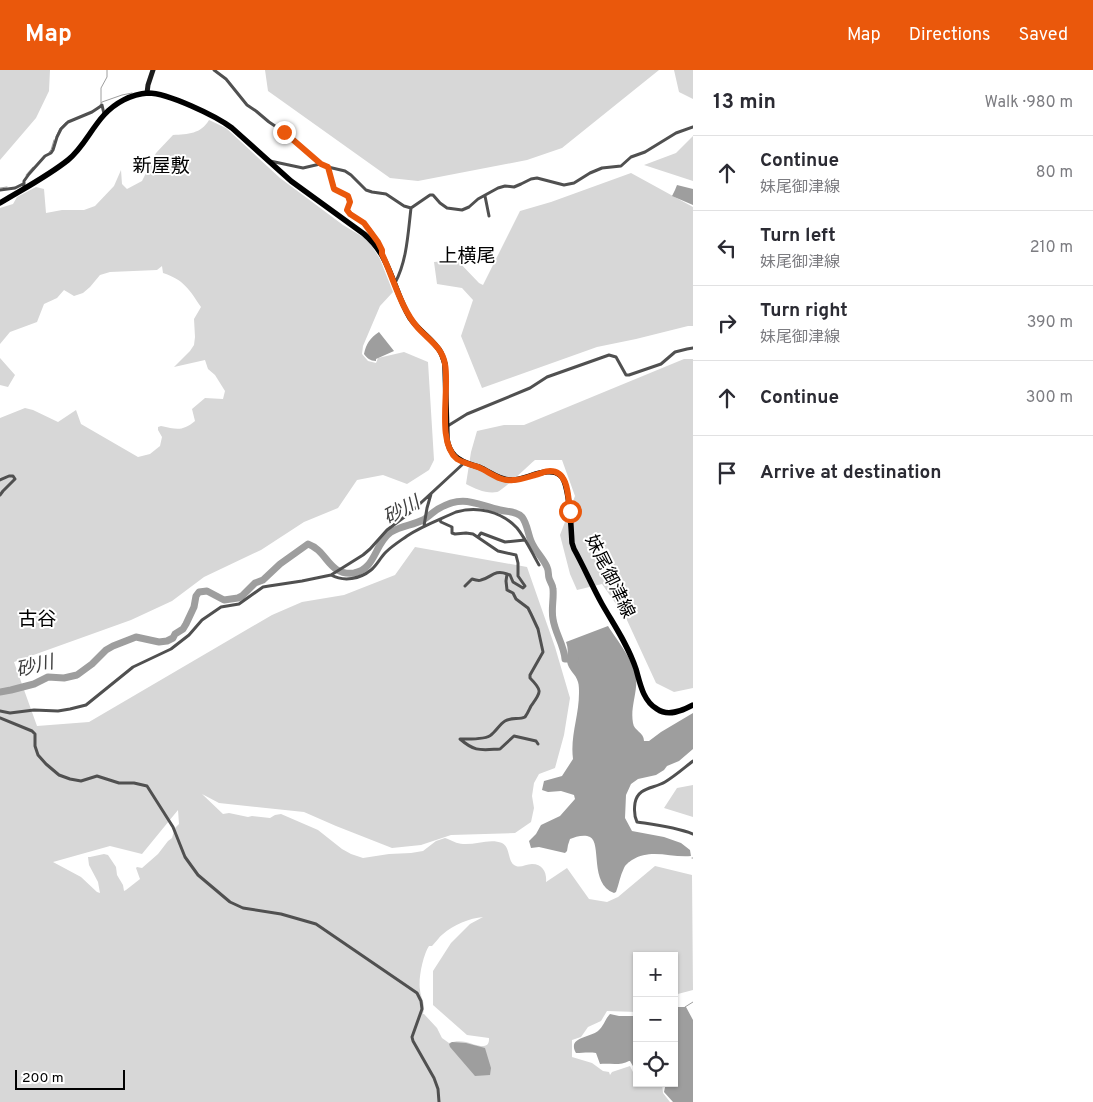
<!DOCTYPE html>
<meta charset="utf-8">
<style>
:root{--surface:#fff;--page:#f7f7f7;--text:#2b2b33;--muted:#7c7c81;--line:#e1e1e2;--accent:#ea580c}
body{margin:0;font-family:Overpass,"Noto Sans JP",sans-serif;background:var(--page);color:var(--text)}
.controls{position:absolute;right:15px;bottom:15px;display:grid;overflow:hidden;border-radius:0px;box-shadow:0 1px 4px #0004}
.controls button{width:45px;height:45px;display:grid;place-items:center;padding:0;border:0;border-bottom:1px solid var(--line);background:var(--surface);color:var(--text);font:25px sans-serif}
.scale{position:absolute;left:15px;bottom:12px;width:110px;box-sizing:border-box;padding-left:5px;border:2px solid #000;border-top:0;font-size:14px;line-height:18px;white-space:nowrap;color:#000;-webkit-text-stroke:4px #fff;paint-order:stroke}
.stop{position:absolute;width:15px;height:15px;margin:-11px;border:4px solid #ea580c;border-radius:50%;background:#fff}
.stop.end{background:#ea580c;border-color:#fff;box-shadow:0 1px 5px #0008}
.list{margin:0;padding:0;list-style:none}
h2{display:flex;justify-content:space-between;align-items:center;height:65px;margin:0;padding:0 20px;font-size:21px}
h2 small{font-size:16px;font-weight:400;color:var(--muted)}
.list li{display:grid;grid-template-columns:32px 1fr auto;gap:15px;align-items:center;box-sizing:border-box;height:75px;padding:0 20px;border-top:1px solid var(--line)}
.list b{display:block;font-size:19px;white-space:nowrap}
.list p{margin:0;font-size:16px;white-space:nowrap;color:var(--muted)}
.list em{font-size:16px;font-style:normal;color:var(--muted)}
.icon{flex:none;width:28px;height:28px;fill:none;stroke:currentColor;stroke-width:2;stroke-linecap:round;stroke-linejoin:round}
.map{position:relative;flex:none;width:693px;height:1032px;overflow:hidden}
header{display:flex;align-items:center;gap:30px;box-sizing:border-box;height:70px;padding:0 25px;background:var(--accent);color:#fff}
header strong{font-size:24px}
nav{display:flex;gap:28px;margin-inline-start:auto;font-size:18px}
main{display:flex}
aside{flex:1;background:var(--surface)}
.map>svg:first-child{display:block}
</style>
<header>
<strong>Map</strong>
<nav><a>Map</a><a>Directions</a><a>Saved</a></nav>
</header>
<main>
<div class="map">
<svg width="693" height="1032" viewBox="0 0 693 1032">
<rect width="100%" height="100%" fill="#fff"/>
<!-- green -->
<path fill="#d7d7d7" fill-rule="evenodd" d="M0 0H50L49 21 36 48 0 90Z
M265 0H659L562 78 527 90 418 111 390 108 268 21Z
M674 0H693V29L679 22Z
M209 50 226 58 280 108 343 155 368 170 380 189 393 222 380 236 363 276 362 284 368 291 376 293 378 288 404 282 428 292 434 390 429 400 407 414 383 405 357 410 338 438 304 452 261 480 204 507 172 531 131 550 14 592 37 656 89 652 272 545 302 532 344 525 395 505 415 477 527 497 555 577 570 628 564 665 555 698 539 704 534 713 532 726 534 738 531 752 515 763 451 765 421 775 392 778 336 756 304 742 219 733 202 724 223 744 229 743 248 747 252 746 270 748 275 745 281 744 318 760 342 779 351 784 363 788 389 784 411 783 423 781 436 771 445 768C451 770 457 774 463 774 476 775 490 768 502 773 511 777 507 793 516 796 521 798 526 794 532 794 543 794 547 803 546 812L567 798 589 829 607 832 618 827 655 796 692 805 693 920 674 925V886H637V942L607 941 601 951 588 957 581 967 572 970V987L592 993 603 1001 609 1002 610 1005 612 1002 630 996 637 1010V1013L662 1014 663 1023 670 1032H0V348L25 338 33 340 58 352 76 340 81 354 138 387 150 384 160 376 162 367 158 360V357L161 356C176 359 182 362 195 351L192 339 205 328 223 329 225 321 215 305 208 299 205 290 174 297 190 281 194 275 195 267 194 249 201 237C189 219 184 210 163 203L162 196 157 200 110 202 100 205 90 217 83 223 74 226 64 220 57 228 44 234 37 252 10 262 0 274V138L13 134 17 127 36 117 44 119 46 143 62 140H84L95 136 114 116 121 100 122 114 127 119 142 111 156 83 173 65C188 64 201 64 209 50ZM178 740 179 754 175 758 172 768 168 771 158 784 142 798 137 797 136 798 140 809 126 820 124 821 123 815 117 805 116 797 108 785 104 784 90 787H88L89 795 98 812 100 823 97 822 81 807 53 792 110 776 142 784ZM483 847 470 854 451 873 433 901V935L467 965 489 968C490 982 474 974 466 972 460 971 455 971 449 973L442 968 437 958 424 944H423C426 932 421 930 420 920 418 909 423 885 429 876H432C436 872 439 867 443 864 453 855 470 848 483 847Z
M693 66V111L644 95 676 83Z
M631 103 693 137V256H688L636 269 597 277 482 318 461 266 473 230 462 218 437 214 434 192 457 190 479 213 483 215 520 141 551 132Z
M0 282V288L15 305 8 317 0 315Z
M684 289H693V618L674 622 656 613 626 548 602 514 577 520 570 504 560 465 575 426 562 390H535C528 396 503 420 497 422 487 424 475 419 466 414L471 382 477 361 504 355H524Z
M693 715V747L664 738 677 718Z"/>
<!-- water -->
<path fill="#9e9e9e" d="M677 115 693 119V135L672 126 675 120Z
M379 262 394 281 376 289V291C370 291 367 288 364 284 366 274 370 268 379 262Z
M608 556C617 570 633 590 636 606 638 622 630 637 633 653 634 661 644 662 644 671H649L661 662 693 643V679L679 691 667 696 664 700 656 705 638 709 631 714 626 725 625 748 632 761 664 767 681 773 690 780 691 786C671 788 651 778 632 790 629 792 625 795 624 798 620 806 619 814 616 822L614 823C589 814 602 773 590 767 584 764 575 767 570 769L568 775 567 781 565 783 539 777 531 778 529 771 536 764 541 755 560 746 575 729 574 725 561 721 548 722 542 720 544 711 562 706 573 689C570 666 579 646 579 623 579 620 579 615 578 612 576 604 568 600 567 591 567 584 569 580 566 572Z
M674 937H686L693 950V1032H673L664 1022 666 1013H674Z
M610 944 619 946H637V1003L630 991H629C620 996 610 993 600 994L596 983C589 982 582 983 576 983 567 967 589 968 598 961 604 956 605 949 610 944Z
M452 972 466 973 485 978 491 998 490 1005 475 1006 450 977 449 974Z"/>
<g fill="none" stroke-linecap="round" stroke-linejoin="round">
<!-- stream -->
<path stroke="#9e9e9e" stroke-width="1" d="M101 33V18L107 7V0
M100 35 102 32 122 25 132 23
M56 67 60 58 66 52
M49 82 51 80 54 70
M26 105 33 97
M0 118 7 117
M692 788H693
M685 937 693 932"/>
<!-- river -->
<path stroke="#9e9e9e" stroke-width="7" d="M0 622 11 620 34 614 48 607 64 608 77 605 92 594 106 580 113 576 136 567 159 572 167 571 173 568 175 564 183 559 186 554 194 537 196 526 199 522 207 521 224 530 238 528 242 526 255 513 263 510 280 494 308 474C328 481 328 506 354 503 376 499 374 474 391 462 401 456 413 455 423 450 428 447 433 442 438 439 463 424 475 434 500 440 508 442 516 441 522 447 527 453 528 464 531 471 535 481 543 488 547 497 549 501 548 505 549 508 550 512 553 515 553 519 554 529 551 539 553 549 555 563 564 575 565 589H575"/>
<!-- street -->
<path stroke="#505050" stroke-width="3" d="M214 0 226 9 247 35 256 41 269 52 293 68 321 94 328 97 345 101 351 105 366 120 372 122 386 124 404 136 411 138
M270 91 303 98 320 94
M328 97 335 119 348 126 350 132 347 140C352 145 358 148 363 152 370 158 382 175 382 183
M24 118V111L29 104 45 86 51 83 53 80 57 67 61 59 68 52 92 42 101 36 102 35 104 44
M0 120 15 118 23 114
M485 126 489 146
M395 213C407 191 408 163 411 138L430 125H433L440 133 447 138 462 140 469 137 478 129 498 118 505 116 514 117 521 114 531 109 537 108 564 115 574 113 590 103 602 98 621 96 631 87 645 82 676 63 693 57
M446 357 467 344 530 318 547 307 609 285 616 287 626 305H629L661 294 675 282 687 279 693 278
M0 410 9 406H13L15 409 3 421 0 425
M440 450 441 452 452 457V463L455 464 466 463 473 464 498 481 516 485 518 493V506L525 516 523 518 513 512 510 505 507 504 506 511 507 520 513 523 516 529 528 538 531 544 538 559 543 582 530 605V608C543 621 541 622 531 636 529 640 528 643 525 647 519 650 512 647 505 651 500 654 496 661 491 665 486 670 467 669 460 669 475 682 480 680 500 679L514 666 536 671 538 674
M424 456 427 438 431 424
M478 467 481 463 505 472 525 470
M331 505C344 512 360 509 371 500 377 495 380 488 386 482 392 476 400 471 407 466 422 456 439 450 456 442 477 436 501 441 517 458 526 469 532 483 539 495
M465 516 472 509C475 510 479 511 481 510 491 508 494 499 507 504
M0 641 10 643 34 640 58 641 70 639 86 635 133 597 171 579 189 565 202 550 221 537 239 534 263 517 269 516 302 511 331 505 363 485 370 479 387 460 411 442 464 393
M0 648 32 661 35 664V676L38 685 46 694 59 705 70 709 81 711 97 706 119 713H134L147 716 173 757 185 787 198 805 230 832 243 838 281 844 316 854 417 923 421 931 422 939 412 967 413 971 434 1008 438 1019 439 1032
M693 691C684 698 675 706 665 712 653 719 638 717 635 733 634 740 634 746 637 752 657 755 675 757 693 764"/>
<!-- secondary -->
<path stroke="#1d1d1d" stroke-width="5" d="M147 23 148 15 153 0"/>
<!-- primary -->
<path stroke="#000" stroke-width="5.5" d="M0 133C23 119 48 106 68 90 83 78 91 59 104 45 115 33 131 24 148 23 168 23 216 46 232 58L291 111 364 164C391 186 393 220 410 248 418 260 429 266 437 277 442 282 443 288 445 294L447 369C448 376 450 381 455 386 462 393 470 394 479 397 489 401 499 410 510 410 525 411 549 394 561 406 570 415 571 459 572 473L574 479C584 497 592 516 602 534 614 555 628 575 636 599 640 613 643 631 657 639 668 647 682 641 693 635"/>
</g>
<g fill="none" stroke-linecap="round" stroke-linejoin="round">
<!-- route -->
<path stroke="#ea580c" stroke-width="6" d="M284 62 321 94 328 97 334 119 348 126 350 132 347 140 350 144 364 153 378 172 382 180V184C393 207 401 239 418 258 429 270 442 277 445 294 450 319 436 372 457 389 464 393 471 395 478 397 490 402 500 412 513 410 521 410 528 407 535 405 540 404 545 401 550 401 569 401 568 428 570 441"/>
</g>
<g text-anchor="middle" dominant-baseline="central" stroke-width="4" stroke-linejoin="round" paint-order="stroke">
<!-- street labels -->
<g font-size="18" fill="#000" stroke="#fff">
<text transform="translate(609 507) rotate(64)">妹尾御津線</text>
</g>
<!-- neighbourhood labels -->
<g font-size="19" fill="#000" stroke="#fff">
<text x="161" y="97">新屋敷</text>
<text x="467" y="187">上横尾</text>
<text x="37" y="550">古谷</text>
</g>
<!-- water labels -->
<g font-size="19" font-style="italic" fill="#3f3f3f" stroke="#fff">
<text transform="translate(402 441) rotate(-28)">砂川</text>
<text transform="translate(35 597) rotate(-13)">砂川</text>
</g>
</g>
</svg>
<div class="controls">
<button>+</button>
<button>−</button>
<button><svg class="icon" aria-label="locate" viewBox="0 0 24 24"><circle cx="12" cy="12" r="6"/><path d="M12 2v4M12 18v4M2 12h4M18 12h4"/></svg></button>
</div>
<div class="scale">200 m</div>
<div class="stop" style="left:570px;top:441px"></div>
<div class="stop end" style="left:284px;top:62px"></div>
</div>
<aside>
<h2>13 min<small>Walk · 980 m</small></h2>
<ul class="list">
<li><svg class="icon" aria-label="ahead" viewBox="0 0 24 24"><path d="M12 20V5M6 11l6-6 6 6"/></svg><div><b>Continue</b><p>妹尾御津線</p></div><em>80 m</em></li>
<li><svg class="icon" aria-label="left" viewBox="0 0 24 24"><path d="M17 20v-9H6M10 6l-5 5 5 5"/></svg><div><b>Turn left</b><p>妹尾御津線</p></div><em>210 m</em></li>
<li><svg class="icon" aria-label="right" viewBox="0 0 24 24"><path d="M7 20v-9h11M14 6l5 5-5 5"/></svg><div><b>Turn right</b><p>妹尾御津線</p></div><em>390 m</em></li>
<li><svg class="icon" aria-label="ahead" viewBox="0 0 24 24"><path d="M12 20V5M6 11l6-6 6 6"/></svg><div><b>Continue</b></div><em>300 m</em></li>
<li><svg class="icon" aria-label="arrive" viewBox="0 0 24 24"><path d="M6 21V4h12l-3 4 3 4H6"/></svg><div><b>Arrive at destination</b></div></li>
</ul>
</aside>
</main>
